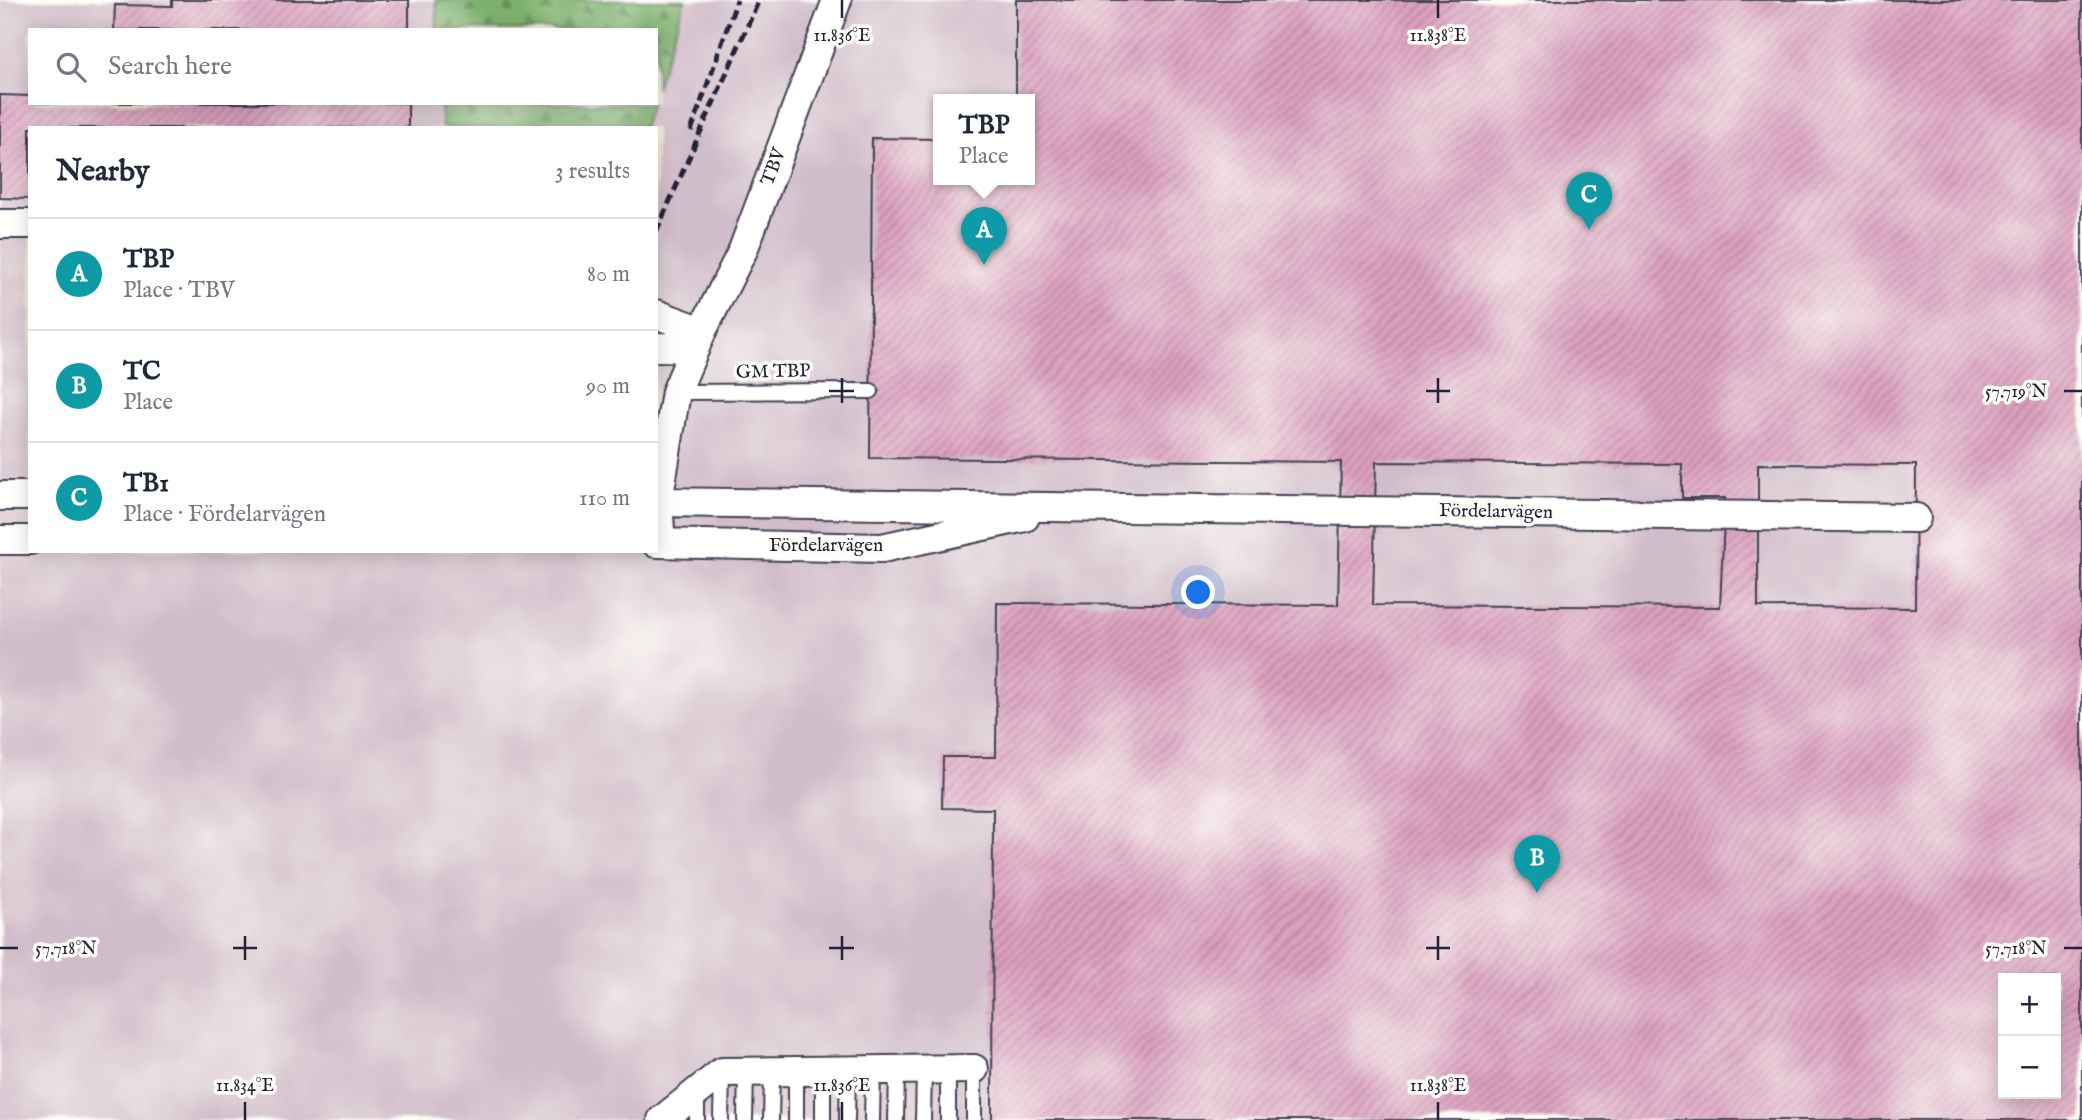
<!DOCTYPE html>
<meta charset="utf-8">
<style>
:root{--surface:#fff;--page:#f2f2f3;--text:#1f2937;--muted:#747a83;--line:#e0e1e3;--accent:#1f6fb2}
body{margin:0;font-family:"IM FELL English",serif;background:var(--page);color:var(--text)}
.controls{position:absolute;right:21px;bottom:21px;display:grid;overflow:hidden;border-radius:0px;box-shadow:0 4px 18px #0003}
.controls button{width:63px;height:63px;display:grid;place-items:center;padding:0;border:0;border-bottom:2px solid var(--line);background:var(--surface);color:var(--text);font:35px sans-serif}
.you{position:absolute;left:1199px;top:593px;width:24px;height:24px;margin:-18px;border:5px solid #fff;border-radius:50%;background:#1a73e8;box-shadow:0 0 0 10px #1a73e833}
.badge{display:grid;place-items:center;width:46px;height:46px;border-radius:50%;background:var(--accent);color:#fff;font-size:23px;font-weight:700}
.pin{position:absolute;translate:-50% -58px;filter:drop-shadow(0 2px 4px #0008)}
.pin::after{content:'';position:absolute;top:37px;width:24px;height:21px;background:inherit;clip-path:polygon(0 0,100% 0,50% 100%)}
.popup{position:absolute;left:933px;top:94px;width:102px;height:91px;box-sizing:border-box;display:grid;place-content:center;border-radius:0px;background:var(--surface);filter:drop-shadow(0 2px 5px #0005);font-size:23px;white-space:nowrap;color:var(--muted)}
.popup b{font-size:26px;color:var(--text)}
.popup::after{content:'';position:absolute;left:50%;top:100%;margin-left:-14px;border:14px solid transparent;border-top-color:var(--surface)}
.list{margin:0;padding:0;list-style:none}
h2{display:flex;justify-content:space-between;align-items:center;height:91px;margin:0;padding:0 28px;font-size:30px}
h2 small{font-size:23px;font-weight:400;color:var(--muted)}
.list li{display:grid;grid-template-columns:46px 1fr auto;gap:21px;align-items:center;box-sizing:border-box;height:112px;padding:0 28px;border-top:2px solid var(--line)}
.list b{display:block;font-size:26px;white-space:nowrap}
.list p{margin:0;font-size:23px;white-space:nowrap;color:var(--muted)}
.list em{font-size:23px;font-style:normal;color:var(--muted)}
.icon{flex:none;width:38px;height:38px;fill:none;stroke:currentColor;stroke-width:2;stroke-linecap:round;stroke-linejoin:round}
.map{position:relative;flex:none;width:2082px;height:1120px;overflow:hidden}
.search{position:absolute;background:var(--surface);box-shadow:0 4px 18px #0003;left:28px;top:28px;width:630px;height:77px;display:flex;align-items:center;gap:18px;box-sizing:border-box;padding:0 24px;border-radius:0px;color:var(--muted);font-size:26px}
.panel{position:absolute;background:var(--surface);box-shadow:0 4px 18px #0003;left:28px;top:126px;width:630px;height:427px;border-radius:0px}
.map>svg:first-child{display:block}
</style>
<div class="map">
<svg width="2082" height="1120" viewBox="0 0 2082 1120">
<defs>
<pattern id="forest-firs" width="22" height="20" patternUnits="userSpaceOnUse" patternTransform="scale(1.75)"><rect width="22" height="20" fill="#7bb06c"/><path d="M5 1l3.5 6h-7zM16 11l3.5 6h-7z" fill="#648f5a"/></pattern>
<pattern id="building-hatch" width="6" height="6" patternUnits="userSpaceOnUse" patternTransform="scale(1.75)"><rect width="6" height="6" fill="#dca0be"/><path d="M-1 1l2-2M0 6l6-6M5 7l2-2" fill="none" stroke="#b2829c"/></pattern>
</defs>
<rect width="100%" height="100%" fill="#fdfcf7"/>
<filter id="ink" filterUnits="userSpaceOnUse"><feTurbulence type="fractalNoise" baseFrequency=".0143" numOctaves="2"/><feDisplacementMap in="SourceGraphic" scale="14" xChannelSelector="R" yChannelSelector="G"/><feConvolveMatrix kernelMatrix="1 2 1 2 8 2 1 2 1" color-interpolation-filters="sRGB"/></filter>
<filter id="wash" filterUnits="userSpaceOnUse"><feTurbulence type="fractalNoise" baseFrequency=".00686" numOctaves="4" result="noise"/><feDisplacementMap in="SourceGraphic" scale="28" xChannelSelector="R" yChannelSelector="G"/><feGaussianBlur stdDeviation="1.57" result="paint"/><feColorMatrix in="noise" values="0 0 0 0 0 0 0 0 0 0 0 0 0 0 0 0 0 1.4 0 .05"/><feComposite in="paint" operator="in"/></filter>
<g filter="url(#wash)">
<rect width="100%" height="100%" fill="#f4ebd5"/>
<!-- industrial -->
<path fill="#d1bdc9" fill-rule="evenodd" d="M0 0H2082V1120H0ZM30 30H656V103H30ZM939 99H1030V179H939ZM30 128H656V551H30ZM2003 978H2056V1094H2003Z"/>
<!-- forest -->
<path fill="url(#forest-firs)" stroke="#4e6954" stroke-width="2" d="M436 0H685L656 88V30H437Z
M441 103H651L643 128H442Z"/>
<g id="blocks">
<!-- building -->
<path fill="url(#building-hatch)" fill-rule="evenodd" d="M172 0H409V30H114L115 5 172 6Z
M1016 0H2082V1120H992L993 809 942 808 943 757H996L997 603 1338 605 1341 462 870 458 872 138 939 139V179H1030V99H1016ZM1376 462 1682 464V498H1725L1720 607 1373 605ZM1758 464 1916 465 1915 608 1758 607ZM2003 978H2056V1094H2003Z
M0 95 30 96V103H408V128H30V199L0 198Z"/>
</g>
</g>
<g filter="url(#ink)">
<use href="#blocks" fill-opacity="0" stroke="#424052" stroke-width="2"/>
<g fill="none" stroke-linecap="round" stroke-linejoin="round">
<defs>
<path id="service" d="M676 392 871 391
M697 1120V1093
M721 1120 722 1072
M745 1120 746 1071
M771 1120 772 1071
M796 1120V1071
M823 1120V1071
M847 1120 848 1071
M872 1120 873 1071
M896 1120 897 1070
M923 1120 924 1069
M948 1120V1069
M974 1120V1069"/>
<path id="minor" d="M0 224H30
M656 314 702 331
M656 347 695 348
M0 496H30
M656 502 1916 518
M0 540H30
M656 543 882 548 1025 517
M661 543 658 502 676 392 702 331 743 250 837 0
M662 1120 722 1072 974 1069"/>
</defs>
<!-- service casing -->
<use href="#service" stroke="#424052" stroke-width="18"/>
<!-- minor casing -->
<use href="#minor" stroke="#424052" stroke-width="32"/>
<!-- service -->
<use href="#service" stroke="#fff" stroke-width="14"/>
<!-- minor -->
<use href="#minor" stroke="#fff" stroke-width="28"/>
<!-- rail -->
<path stroke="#22223b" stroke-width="5" stroke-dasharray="10 5" stroke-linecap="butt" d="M691 131 737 0
M656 232 759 0"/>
</g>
</g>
<!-- ticks -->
<path fill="none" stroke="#22223b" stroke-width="2.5" d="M842 0V18M1438 0V18M842 378V403M1438 378V403M829 391H854M1426 391H1450M2064 391H2082M245 936V960M842 936V960M1438 936V960M0 948H18M233 948H257M829 948H854M1426 948H1450M2064 948H2082M245 1102V1120M842 1102V1120M1438 1102V1120"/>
<g text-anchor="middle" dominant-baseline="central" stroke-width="7" stroke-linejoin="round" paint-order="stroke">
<!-- street labels -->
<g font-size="19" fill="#22223b" stroke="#fdfcf7">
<text transform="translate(774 167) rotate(-69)">TBV</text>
<text transform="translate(773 372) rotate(-1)">GM TBP</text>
<text transform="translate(1496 512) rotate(1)">Fördelarvägen</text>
<text x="826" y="546">Fördelarvägen</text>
</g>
</g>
<g font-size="18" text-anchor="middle" fill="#22223b" stroke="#fdfcf7" stroke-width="7" stroke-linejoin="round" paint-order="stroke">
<text x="842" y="41">11.836°E</text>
<text x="1438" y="41">11.838°E</text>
<text x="2016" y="397">57.719°N</text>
<text x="66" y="954">57.718°N</text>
<text x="2016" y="954">57.718°N</text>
<text x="245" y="1091">11.834°E</text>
<text x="842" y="1091">11.836°E</text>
<text x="1438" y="1091">11.838°E</text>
</g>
</svg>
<div class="controls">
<button>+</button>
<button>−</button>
</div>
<div class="you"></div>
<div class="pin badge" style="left:984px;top:265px;background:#0f9aa8">A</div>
<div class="popup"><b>TBP</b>Place</div>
<div class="pin badge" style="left:1537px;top:893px;background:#0f9aa8">B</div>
<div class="pin badge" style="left:1589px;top:230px;background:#0f9aa8">C</div>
<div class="search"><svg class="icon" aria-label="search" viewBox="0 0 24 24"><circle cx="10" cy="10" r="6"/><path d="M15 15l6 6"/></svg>Search here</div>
<section class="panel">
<h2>Nearby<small>3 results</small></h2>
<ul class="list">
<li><span class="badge" style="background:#0f9aa8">A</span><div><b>TBP</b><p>Place · TBV</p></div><em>80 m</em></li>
<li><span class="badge" style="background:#0f9aa8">B</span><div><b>TC</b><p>Place</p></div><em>90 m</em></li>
<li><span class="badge" style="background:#0f9aa8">C</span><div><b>TB1</b><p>Place · Fördelarvägen</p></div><em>110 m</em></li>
</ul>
</section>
</div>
